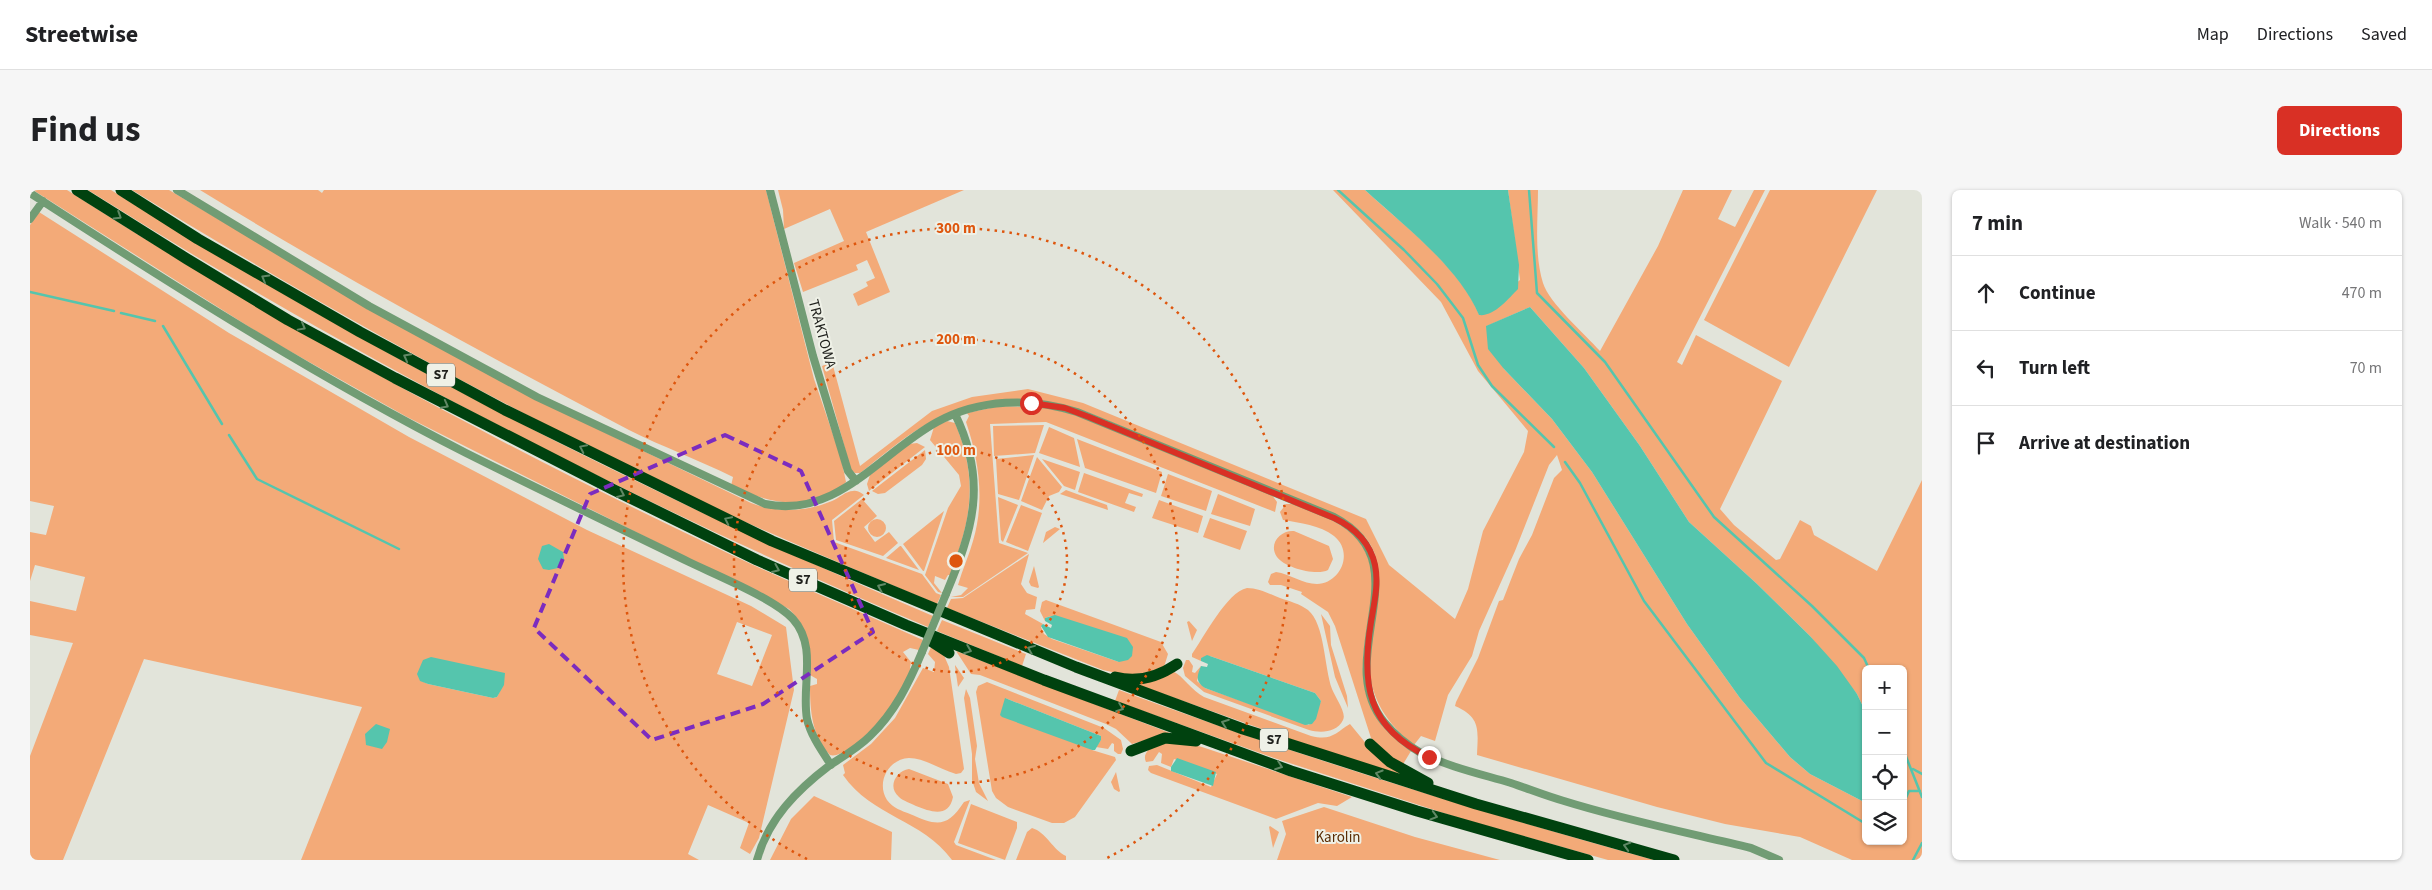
<!DOCTYPE html>
<meta charset="utf-8">
<style>
:root{--surface:#fff;--page:#f6f6f6;--text:#202124;--muted:#757577;--line:#e0e0e0;--accent:#d93025}
body{margin:0;font-family:"Source Sans 3",sans-serif;background:var(--page);color:var(--text)}
.controls{position:absolute;right:15px;bottom:15px;display:grid;overflow:hidden;border-radius:8px;box-shadow:0 1px 4px #0004}
.controls button{width:45px;height:45px;display:grid;place-items:center;padding:0;border:0;border-bottom:1px solid var(--line);background:var(--surface);color:var(--text);font:25px sans-serif}
.stop{position:absolute;width:15px;height:15px;margin:-11px;border:4px solid #d93025;border-radius:50%;background:#fff}
.stop.end{background:#d93025;border-color:#fff;box-shadow:0 1px 5px #0008}
.list{margin:0;padding:0;list-style:none}
h2{display:flex;justify-content:space-between;align-items:center;height:65px;margin:0;padding:0 20px;font-size:21px}
h2 small{font-size:16px;font-weight:400;color:var(--muted)}
.list li{display:grid;grid-template-columns:32px 1fr auto;gap:15px;align-items:center;box-sizing:border-box;height:75px;padding:0 20px;border-top:1px solid var(--line)}
.list b{display:block;font-size:19px;white-space:nowrap}
.list em{font-size:16px;font-style:normal;color:var(--muted)}
.icon{flex:none;width:28px;height:28px;fill:none;stroke:currentColor;stroke-width:2;stroke-linecap:round;stroke-linejoin:round}
.map{position:relative;flex:none;width:1892px;height:670px;overflow:hidden;border-radius:8px}
header{display:flex;align-items:center;gap:30px;box-sizing:border-box;height:70px;padding:0 25px;background:var(--surface);border-bottom:1px solid var(--line)}
header strong{font-size:24px}
nav{display:flex;gap:28px;margin-inline-start:auto;font-size:18px}
.intro{display:flex;align-items:center;justify-content:space-between;box-sizing:border-box;height:120px;padding:0 30px}
h1{margin:0;font-size:35px}
.button{padding:12px 22px;border-radius:8px;background:var(--accent);color:#fff;font-size:18px;font-weight:700}
main{display:flex;gap:30px;padding:0 30px}
aside{flex:1;background:var(--surface);border-radius:8px;box-shadow:0 1px 4px #0004}
.map>svg:first-child{display:block}
</style>
<header>
<strong>Streetwise</strong>
<nav><a>Map</a><a>Directions</a><a>Saved</a></nav>
</header>
<div class="intro"><h1>Find us</h1><a class="button">Directions</a></div>
<main>
<div class="map">
<svg width="1892" height="670" viewBox="0 0 1892 670">
<rect width="100%" height="100%" fill="#e2e4da"/>
<!-- green -->
<path fill="#f3aa78" fill-rule="evenodd" d="M3 0H37C251 137 476 259 706 367 768 396 831 422 893 450L889 460 880 458 873 462 881 472 880 478 881 479C876 490 871 501 865 511 857 525 817 570 800 565 782 547 780 520 780 496L787 494V489L780 485C781 458 779 439 759 419L377 227 240 150Z
M58 0H81C343 165 618 305 903 426L898 437C607 314 326 169 58 0Z
M102 0H139L351 125 514 213 721 313C748 323 775 322 802 311 809 308 816 301 823 301 828 300 831 303 834 305L802 330 804 352 892 384 906 403 911 405 907 414C816 376 725 338 636 295 453 206 276 107 102 0Z
M170 0H288L292 3 294 0H736L784 189 811 268 816 292C812 297 806 300 800 303 766 321 733 310 701 296L703 287C669 270 633 257 599 240 454 164 310 86 170 0Z
M748 0H934L836 42 860 102 828 116 823 104 838 96 836 92 845 88 837 70 826 75 828 80 773 102 764 73 814 51 800 19 754 39 753 20Z
M1303 0H1335C1375 37 1427 74 1449 124L1490 90 1478 0H1508C1508 29 1504 64 1513 93 1519 113 1555 144 1570 161L1628 56 1653 0H1702L1688 29 1705 37 1724 0H1735L1647 172 1652 175 1666 145 1752 191 1690 319 1704 335 1746 370 1750 369 1770 330 1781 336 1784 345 1847 381 1892 290V670H1822L1770 647 1695 634 1627 617 1447 565C1448 540 1451 527 1425 516L1426 512 1448 468 1469 411 1473 410 1489 369 1502 345 1524 288 1532 280 1527 265 1519 275 1485 361 1449 441 1442 466 1418 505 1405 551 1391 546 1384 555C1358 535 1340 509 1339 474 1339 417 1375 363 1309 326L1057 222C1004 203 945 205 895 235 872 248 851 267 830 283H825L821 280 792 176 802 172 830 276 902 221 942 207 998 199 1053 213 1336 329 1359 375 1425 429 1438 399 1453 341 1494 262 1498 241 1448 181 1411 112ZM1500 117 1554 178 1610 256 1659 332 1726 393 1780 446 1827 504 1836 523V479H1873V651H1836V613L1780 584 1760 567 1710 508 1657 434 1562 282 1522 229 1474 179 1457 136Z
M1740 0H1847L1759 177 1674 130Z
M9 22 199 143 379 247 557 340 721 416 756 437 764 500 729 648 720 664 710 658 719 633 678 615 658 664 669 670H271L332 517 114 469 33 670H0V566L43 453 0 445V411L46 421 55 387 5 375 0 391V342L16 345 24 316 0 311V35ZM707 432 742 445 722 496 687 484ZM390 490 470 501 467 507 463 508 398 494Z
M970 216 1017 218 1047 225 1242 305 1247 312 1245 322 1016 232 960 234 969 353 998 363 933 407H921L931 405 938 398 928 395C932 380 939 366 943 351 955 311 949 270 936 232L939 226 937 223Z
M917 231 925 233C949 290 941 330 920 385H918L915 390 905 386 904 393 912 403 908 402 895 385 918 318 931 296 929 285 900 250 904 237Z
M1014 235 1005 263 964 266 963 236Z
M1019 237 1044 248 1050 277 1009 263Z
M1047 249 1132 282 1126 303 1055 278Z
M887 253 895 257 839 301 837 294 840 285 879 254Z
M895 260 896 269 892 275 855 303 848 304 842 301Z
M1004 265 989 310 968 304 966 269Z
M1007 267 1032 297 1029 302 1019 306 1012 320 991 311Z
M1012 269 1050 282 1045 300 1034 296Z
M1054 283 1113 304 1112 307 1099 303 1095 313 1106 317 1104 322 1048 302Z
M1138 284 1182 301 1176 321 1131 306Z
M1036 300 1077 315 1078 320 1030 304Z
M1188 304 1225 319 1220 336 1181 324Z
M968 307 988 315 973 352 971 350Z
M832 309 847 326 834 337 845 352 859 342 868 353 853 366 806 350 804 331Z
M1129 310 1173 326 1168 343 1122 328Z
M1256 314H1263C1284 323 1312 331 1327 349 1376 407 1281 494 1381 561L1372 576 1341 548 1305 436 1298 422 1271 404 1272 402 1251 395H1240L1238 392 1241 384 1246 382C1260 384 1273 394 1287 394 1311 393 1324 362 1304 346 1290 335 1270 333 1253 330L1250 322Z
M991 315 1012 323 998 361 976 352Z
M914 321 894 381H893L873 354Z
M1180 328 1217 341 1210 360 1173 347Z
M838 338a9 9 0 1 1 18 0a9 9 0 1 1-18 0Z
M1025 337 1030 339 1013 353 1016 342Z
M1264 341 1299 356 1303 369 1298 380C1287 386 1255 378 1247 367 1238 354 1250 340 1264 341Z
M870 356H871L889 380 856 368Z
M999 364 991 394 997 403 1007 407 1005 419 996 420 995 424 1013 434 1011 437 1014 444 1022 449 1089 472 1021 426 1015 428V431L1010 421 1012 412 1016 410 1131 452 1138 464 1134 477C1110 486 1097 486 1073 480L917 418 921 409 933 408Z
M1004 376 1009 397 1008 398 1001 396 999 392Z
M1217 398C1228 398 1240 404 1250 408 1259 411 1270 414 1278 420 1295 434 1294 477 1302 499 1305 507 1317 523 1313 530 1307 543 1290 543 1279 540L1174 502 1155 486 1153 478 1156 470H1159L1163 476 1162 482 1165 483 1171 476 1167 491 1175 498 1279 535 1291 511 1285 503 1180 466 1171 468V471L1162 467V464C1174 447 1197 402 1217 398Z
M1291 424 1300 436 1301 455 1317 506 1318 518 1305 487Z
M912 430 996 464 992 476 907 441Z
M1159 431 1167 440 1162 451 1157 432Z
M902 455 913 463 919 477 934 579 931 583 926 584C911 580 895 568 879 568 858 569 846 593 857 610 863 618 872 621 880 624 907 636 917 638 934 612L940 610 924 652 926 655 966 670H922C892 629 842 627 813 585L815 583 813 575 841 554 865 528 893 478 904 482 905 472 898 464Z
M926 461 1140 543 1102 554 1086 539 1076 534 950 485 941 484Z
M925 475 934 488 928 497 925 476Z
M1144 482C1152 485 1162 501 1174 507L1281 546C1302 551 1305 543 1320 534L1343 562 1372 585 1277 555 1108 495Z
M957 492 1074 538 1091 550 1093 559 1091 564H1088L1084 561V554L1082 553 1078 559 1066 557 1071 550V546L975 508 1062 560 1085 567 1086 570 1045 627 1034 633H1022L978 617 966 608 962 601 946 502 948 496Z
M936 499 940 508 947 556 945 569 949 593 958 611 946 602 942 590V564L934 508Z
M1089 500C1265 565 1443 620 1624 670H1578L1429 628 1244 568 1085 511Z
M1126 553H1156L1172 557 1322 607 1307 616 1288 613 1246 629 1121 583 1118 580 1119 576 1127 575 1181 597 1187 584 1144 569 1141 577 1131 573 1132 564 1129 562 1123 571 1116 572C1112 564 1120 558 1126 553Z
M879 579 918 594 923 607C919 628 901 622 886 616 881 613 873 611 869 607 857 597 866 581 879 579Z
M1086 582 1090 601 1089 602 1084 599 1081 592Z
M784 606 862 642 861 670H740L761 629Z
M941 614 987 632V638L975 670 928 653Z
M1294 617 1385 647 1470 670H1247L1256 644 1252 631Z
M1240 636 1249 642 1243 658 1239 637Z
M1002 638C1016 642 1023 660 1036 666V670H986L997 642Z"/>
<!-- water -->
<path fill="#55c5ad" d="M1335 0H1478L1489 75 1488 99C1479 108 1464 127 1449 125 1428 76 1374 36 1335 0Z
M1500 117 1554 178 1610 256 1659 332 1726 393 1780 446 1807 476 1827 504 1836 523V613L1780 584 1760 567 1710 508 1657 434 1562 282 1522 229 1474 179 1458 159 1456 136Z
M519 354 533 362 534 369 528 378 519 380 513 379 508 369 512 356Z
M1025 425 1097 448 1103 457 1102 466 1098 470 1089 472 1018 447 1011 436 1013 434 1021 438 1022 435 1015 431V428Z
M1177 465 1285 503 1291 511 1286 529 1282 534 1275 535 1175 498C1165 491 1167 486 1171 476L1177 477 1178 474 1171 471V468Z
M401 467 475 483 474 495 467 507 463 508 398 494 390 491 387 484 393 470Z
M975 508 1071 546V550L1065 560H1062L972 527 970 525Z
M346 534 360 539 357 552 352 559 336 555 335 544Z
M1147 568 1186 582 1183 596 1141 581V577Z"/>
<g fill="none" stroke-linecap="round" stroke-linejoin="round">
<!-- stream -->
<path stroke="#55c5ad" stroke-width="2.5" d="M1308 0 1374 60 1407 94 1433 128 1448 175 1462 196 1524 257
M1499 0 1507 103 1575 172 1684 327 1782 416 1834 468 1839 479
M0 102 84 121
M91 123 125 131
M133 136 192 234
M199 245 227 289 369 359
M1535 272 1550 293 1614 411 1736 573 1836 634
M1873 559 1892 607
M1883 579 1892 584
M1873 614 1879 601H1890
M1883 670 1892 653"/>
<!-- minor -->
<path stroke="#719c74" stroke-width="8" d="M147 0 339 116 507 207 735 314C807 329 850 263 907 232 949 209 1001 207 1047 222L1304 327C1394 374 1301 466 1354 532 1364 544 1377 555 1391 563 1419 577 1451 584 1481 593 1499 599 1516 606 1534 611 1595 630 1659 643 1721 658L1749 670
M740 0 783 166 818 281 826 291
M0 3C142 95 285 186 436 263 510 300 585 336 659 372 686 385 745 409 763 429 788 457 771 496 777 529 781 546 792 561 801 575
M0 29 13 11
M916 404C943 339 958 292 925 224
M727 670C738 629 767 600 800 575 814 566 828 558 840 546 865 522 879 493 892 462"/>
<!-- highway -->
<path stroke="#00420f" stroke-width="11" d="M47 0 157 69 258 130 365 188 584 300 727 370 876 435 1014 490 1261 581 1387 621 1558 670
M91 0 168 49 330 142 475 220 742 351 1046 477 1213 539 1446 614 1644 670
M899 450 919 463
M1085 487C1107 493 1128 487 1147 474
M1340 554 1360 572 1398 593
M1101 561 1135 548 1166 551"/>
<!-- minor-bridge -->
<path stroke="#719c74" stroke-width="8" d="M892 462 916 404"/>
</g>
<!-- one-way arrows -->
<defs><path id="oneway-chevron" d="M-2-3.5L2.5 0L-2 3.5" fill="none" stroke-width="1.6" stroke-linecap="round" stroke-linejoin="round" transform="scale(1.25)"/></defs>
<g stroke="#608865">
<use href="#oneway-chevron" transform="translate(88 26) rotate(32)"/>
<use href="#oneway-chevron" transform="translate(235 88) rotate(-150)"/>
<use href="#oneway-chevron" transform="translate(272 137) rotate(29)"/>
<use href="#oneway-chevron" transform="translate(377 167) rotate(-152)"/>
<use href="#oneway-chevron" transform="translate(415 215) rotate(28)"/>
<use href="#oneway-chevron" transform="translate(553 258) rotate(-154)"/>
<use href="#oneway-chevron" transform="translate(591 304) rotate(25)"/>
<use href="#oneway-chevron" transform="translate(698 330) rotate(-154)"/>
<use href="#oneway-chevron" transform="translate(746 379) rotate(23)"/>
<use href="#oneway-chevron" transform="translate(851 397) rotate(-157)"/>
<use href="#oneway-chevron" transform="translate(1001 459) rotate(-158)"/>
<use href="#oneway-chevron" transform="translate(938 460) rotate(21)"/>
<use href="#oneway-chevron" transform="translate(1090 518) rotate(20)"/>
<use href="#oneway-chevron" transform="translate(1195 533) rotate(-160)"/>
<use href="#oneway-chevron" transform="translate(1249 576) rotate(20)"/>
<use href="#oneway-chevron" transform="translate(1349 584) rotate(-163)"/>
<use href="#oneway-chevron" transform="translate(1404 626) rotate(16)"/>
<use href="#oneway-chevron" transform="translate(1597 656) rotate(-164)"/>
</g>
<g fill="none" stroke-linecap="round" stroke-linejoin="round">
<!-- route -->
<path stroke="#d93025" stroke-width="6" d="M1001 213 1035 218 1059 227 1304 328C1323 337 1340 352 1345 375 1349 394 1344 414 1341 432 1331 494 1337 538 1399 567"/>
</g>
<!-- marked area -->
<path fill="none" stroke="#7b2cbf" stroke-width="4" stroke-dasharray="10 6" stroke-linejoin="round" d="M695 245 771 281 843 442 733 514 622 550 504 438 560 304Z"/>
<!-- distance rings -->
<g fill="none" stroke="#de560d" stroke-width="2.5" stroke-dasharray="2.5 5">
<circle cx="926" cy="371" r="111"/>
<circle cx="926" cy="371" r="222"/>
<path d="M777 669A333 333 0 1 1 1075 669"/>
</g>
<g text-anchor="middle" dominant-baseline="central" stroke-width="4" stroke-linejoin="round" paint-order="stroke">
<!-- shield labels -->
<g fill="#eff1e7" stroke="#5d5f59" stroke-width="1">
<rect x="397" y="173.5" width="28" height="23" rx="4"/>
<rect x="759" y="378.5" width="28" height="23" rx="4"/>
<rect x="1230" y="538.5" width="28" height="23" rx="4"/>
</g>
<g font-size="14" font-weight="bold" fill="#1f201c">
<text x="411" y="185">S7</text>
<text x="773" y="390">S7</text>
<text x="1244" y="550">S7</text>
</g>
<!-- street labels -->
<g font-size="15" fill="#1f201c" stroke="#eff1e7">
<text transform="translate(792 144) rotate(75)">TRAKTOWA</text>
</g>
<!-- park labels -->
<g font-size="15" fill="#5a2c03" stroke="#eff1e7">
<text x="1308" y="647">Karolin</text>
</g>
</g>
<circle cx="926" cy="371" r="8" fill="#de560d" stroke="#eff1e7" stroke-width="2.5"/>
<g font-size="15" text-anchor="middle" font-weight="bold" fill="#de560d" stroke="#eff1e7" stroke-width="4" stroke-linejoin="round" paint-order="stroke">
<text x="926" y="43">300 m</text>
<text x="926" y="154">200 m</text>
<text x="926" y="265">100 m</text>
</g>
</svg>
<div class="controls">
<button>+</button>
<button>−</button>
<button><svg class="icon" aria-label="locate" viewBox="0 0 24 24"><circle cx="12" cy="12" r="6"/><path d="M12 2v4M12 18v4M2 12h4M18 12h4"/></svg></button>
<button><svg class="icon" aria-label="layers" viewBox="0 0 24 24"><path d="M12 4l9 5-9 5-9-5zM3 14l9 5 9-5"/></svg></button>
</div>
<div class="stop" style="left:1001px;top:213px"></div>
<div class="stop end" style="left:1399px;top:567px"></div>
</div>
<aside>
<h2>7 min<small>Walk · 540 m</small></h2>
<ul class="list">
<li><svg class="icon" aria-label="ahead" viewBox="0 0 24 24"><path d="M12 20V5M6 11l6-6 6 6"/></svg><div><b>Continue</b></div><em>470 m</em></li>
<li><svg class="icon" aria-label="left" viewBox="0 0 24 24"><path d="M17 20v-9H6M10 6l-5 5 5 5"/></svg><div><b>Turn left</b></div><em>70 m</em></li>
<li><svg class="icon" aria-label="arrive" viewBox="0 0 24 24"><path d="M6 21V4h12l-3 4 3 4H6"/></svg><div><b>Arrive at destination</b></div></li>
</ul>
</aside>
</main>
